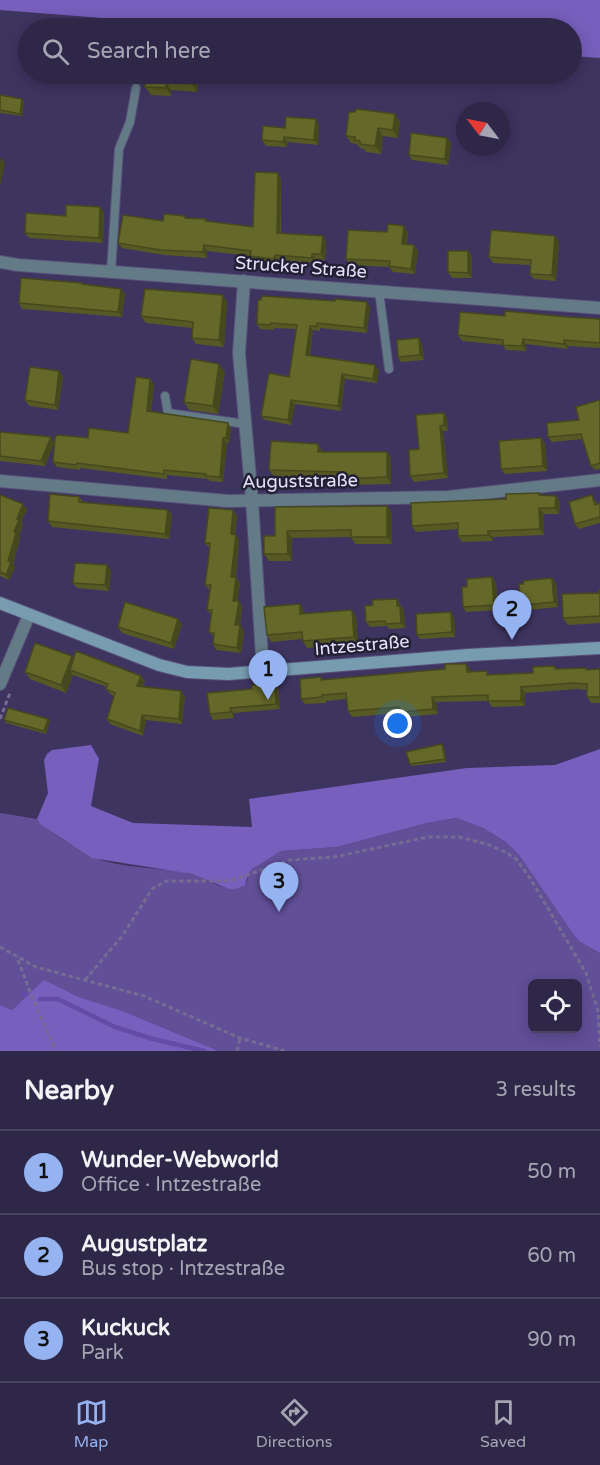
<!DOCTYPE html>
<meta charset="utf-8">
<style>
:root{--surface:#2e2748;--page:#3a3352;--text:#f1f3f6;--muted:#a7a5b4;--line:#494460;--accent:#95b2f1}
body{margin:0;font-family:"Varela Round",sans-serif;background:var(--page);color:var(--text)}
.controls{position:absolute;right:18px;bottom:18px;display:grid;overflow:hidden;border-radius:9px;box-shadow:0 3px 15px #0003}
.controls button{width:54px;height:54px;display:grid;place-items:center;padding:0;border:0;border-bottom:2px solid var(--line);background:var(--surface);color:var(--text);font:30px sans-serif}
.compass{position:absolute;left:456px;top:102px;width:54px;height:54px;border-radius:50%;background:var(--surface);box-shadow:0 3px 15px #0003;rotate:302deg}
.you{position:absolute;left:398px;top:724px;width:21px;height:21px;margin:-15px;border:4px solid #fff;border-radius:50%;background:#1a73e8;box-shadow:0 0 0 9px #1a73e833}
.badge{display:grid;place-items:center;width:39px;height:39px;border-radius:50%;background:var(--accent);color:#111;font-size:20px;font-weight:700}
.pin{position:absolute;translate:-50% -50px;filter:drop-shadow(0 2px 3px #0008)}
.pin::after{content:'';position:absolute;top:32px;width:21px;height:18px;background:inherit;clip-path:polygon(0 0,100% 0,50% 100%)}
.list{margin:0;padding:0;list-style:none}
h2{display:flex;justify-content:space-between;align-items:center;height:78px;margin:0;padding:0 24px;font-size:26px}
h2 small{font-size:20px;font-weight:400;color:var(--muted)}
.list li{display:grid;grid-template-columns:39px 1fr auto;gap:18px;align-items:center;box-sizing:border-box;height:84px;padding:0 24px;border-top:2px solid var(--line)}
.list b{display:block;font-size:22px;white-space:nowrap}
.list p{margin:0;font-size:20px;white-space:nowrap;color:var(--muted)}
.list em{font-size:20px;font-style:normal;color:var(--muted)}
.icon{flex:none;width:33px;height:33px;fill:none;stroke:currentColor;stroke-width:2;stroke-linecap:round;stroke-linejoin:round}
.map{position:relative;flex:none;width:600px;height:1051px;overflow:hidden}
.search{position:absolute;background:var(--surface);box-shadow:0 3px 15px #0003;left:18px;right:18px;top:18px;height:66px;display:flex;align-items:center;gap:15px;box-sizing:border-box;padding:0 21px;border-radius:33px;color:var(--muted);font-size:22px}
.sheet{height:330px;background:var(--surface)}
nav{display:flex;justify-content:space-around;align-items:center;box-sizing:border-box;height:84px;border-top:2px solid var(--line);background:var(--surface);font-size:16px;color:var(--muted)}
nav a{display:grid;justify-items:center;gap:3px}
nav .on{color:var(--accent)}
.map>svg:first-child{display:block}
</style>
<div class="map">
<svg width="600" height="1051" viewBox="0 0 600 1051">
<rect width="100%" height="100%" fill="#3e3460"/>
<!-- green -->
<path fill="#614f98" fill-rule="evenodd" d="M0 813 37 819C43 829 91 857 104 861 132 869 163 867 191 874 210 879 230 898 247 882L249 871 258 863 281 851 337 847 427 823 456 818 483 828 506 842 519 855 573 934 580 942 600 953V1051H219L123 1011 79 997 44 981 12 1010 0 1005ZM532 984H578V1028H532Z"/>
<!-- forest -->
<path fill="#775fbd" d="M0 0H600V58L572 56V28H229L0 10Z
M91 745 99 759 91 806 133 823 252 827 249 799 467 768 555 765 600 749V953L580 942 573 934 519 855 506 842 483 828 456 818 427 823 337 847 281 851 253 868 249 872 245 885 236 889H229L192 874 92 858 40 824 37 819 48 793 44 760 47 754 52 750Z
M44 980 79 997 123 1011 219 1051H0V1005L12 1010Z"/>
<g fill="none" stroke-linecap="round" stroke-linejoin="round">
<!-- stream -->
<path stroke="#634ba7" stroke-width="4.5" d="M22 994 26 995
M40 999H58L115 1027 153 1039 204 1051"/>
<defs>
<path id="service" d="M111 272 119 149 130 122 136 88
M379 291 389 369
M165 396 168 413 245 424"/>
<path id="minor" d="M0 262 18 265 600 308
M244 281 239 353 252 500 263 672
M0 481 228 501 448 497 600 480
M0 684 29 615"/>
<path id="secondary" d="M0 603 159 665 187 672 228 674 469 655 600 648"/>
</defs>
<!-- service casing -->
<use href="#service" stroke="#595079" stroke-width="10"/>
<!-- minor casing -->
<use href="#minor" stroke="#595079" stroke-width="14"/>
<!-- secondary casing -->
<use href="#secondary" stroke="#595079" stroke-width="14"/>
<!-- path -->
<path stroke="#746c93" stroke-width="3" stroke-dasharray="4.5 3" stroke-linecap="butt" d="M0 719 10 693
M0 947 36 967 144 996 240 1038 285 1051
M18 960 32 997 56 1051
M85 980 123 935 152 889 166 881H230L290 860 334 857 428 837H459L487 844 507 853 516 859 530 878 586 973 598 1011 600 1046
M237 1051 240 1038"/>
<!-- service -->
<use href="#service" stroke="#637a87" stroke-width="8"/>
<!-- minor -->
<use href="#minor" stroke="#637a87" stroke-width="12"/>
<!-- secondary -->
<use href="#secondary" stroke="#779cb0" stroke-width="12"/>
</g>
<!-- wall -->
<path fill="#565923" d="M146 74H198L197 92 171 90V96L151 95 145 87Z
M0 95 24 102 22 116 0 113Z
M400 122 398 138 383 136 381 154 366 152 364 149 360 148 357 144 351 143 346 136Z
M319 125 318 145 288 142 287 147 266 146 262 140 285 128Z
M447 138 451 143 448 165 412 160 409 155Z
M278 173 281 179V233L326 241 325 260 316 259 315 263 278 260V264L254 262 250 256 207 251V258L164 255 122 248 118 243 163 221 186 218 206 219 208 222 253 227Z
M104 212 103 243 29 238 25 233 66 216Z
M387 232H408L407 244 414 245 418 251 415 274 393 272 389 267 350 265 346 259Z
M559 241 556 281 534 279 530 274V265L493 263 489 257Z
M468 251 472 256V278H452L448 272Z
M83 285 121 289 125 294 122 317 22 309 19 303Z
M223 295 227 302 224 347 196 344 192 338V328L146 323 141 316Z
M370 307 367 333 320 328V331L313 330 310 356 379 370 377 383 345 379 341 411 295 404 291 425 265 420 261 416 289 377 296 329 274 328V330L260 329 257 324Z
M505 316 567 317 600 319V348L568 346V349L526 344V351L506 350 503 345 462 341 458 335Z
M422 344 424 360 401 362 398 357Z
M59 371 63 377 58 410 29 406 25 400Z
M225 372 218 414 189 410 184 402Z
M150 379 154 384 151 412 228 423 231 428 229 443H227L223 482 210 481 208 479 167 475V479L80 468V470L57 467 53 462 88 438 128 433Z
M600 400V469L595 470 591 466 583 439 552 442 548 437 579 420Z
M447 418 448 431H443L448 478 414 482 410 476 419 449Z
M0 432 54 443 45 466 0 461Z
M545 443 547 471 505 474 501 469Z
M318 444 322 451V452H387L391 458V484L345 485 341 479 274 476 269 470Z
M0 495 27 509 21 523 23 525 19 536 20 538 13 564 15 567 9 580 0 576Z
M540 495 556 496 560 502 559 514H544V535L493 537V541L462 542 458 536V529L416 532 412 526 506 499Z
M79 497 83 502 168 510 172 515 169 539 52 527 48 521Z
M595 500 597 504 600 503V523L579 529 575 524Z
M387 506 392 513V544H355L351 537 292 538V561H269L264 554 275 536V507Z
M233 510 237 516 235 534 239 540 236 578 240 583 237 601 242 607 240 625 244 631 241 653 216 650 213 644 214 637 209 632 212 615 207 610 210 590 205 585 209 556 210 548 205 543Z
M111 570 109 591 77 588 73 583Z
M492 577 496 583 498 610 466 612 463 607 467 587Z
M552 578 556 583 558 607 529 610 527 607H525L521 602Z
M600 590V623L568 625 563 618 599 593Z
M397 599 404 611 405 628 389 629 387 626 370 627 366 622 373 605Z
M300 604 304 611 305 614 352 610 356 617 358 644 307 648 303 641 302 639 271 642 267 635Z
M451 612 454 617 455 637 420 639 417 635Z
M182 624 174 649 122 633 118 627Z
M74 659 145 681 143 687 185 696 182 724 146 720 143 736 110 724 107 719 114 696 110 694 106 689 107 687 73 675 66 693 30 679 25 672Z
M466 664 470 669 471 672 487 671 490 675 533 673 554 666 557 669 586 668 587 670 600 669V703H591L587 697V690L577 689 525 693V706L492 707 488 701 436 702 438 714 405 717 402 713 352 717 348 711 347 699 326 701V703L305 704 301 699 321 677 323 680 445 669Z
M275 683 278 688 280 709 234 713V718L213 720 210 714 252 689Z
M4 720 50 721 46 734 6 723Z
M444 747 446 762 412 766 410 764Z"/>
<!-- shaded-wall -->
<path fill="#46491d" d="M192 74H198L197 92 192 84Z
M166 83 171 90V96L166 88Z
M22 99 24 102 22 116 20 114Z
M395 114 400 122 398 138 393 130Z
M316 119 319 125 318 145 314 140Z
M378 128 383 136 381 154 375 146Z
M284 137 288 142 287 147 283 142Z
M447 138 451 143 448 165 445 159Z
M1 157 5 163 0 187V164Z
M278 173 281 179 280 238 277 233Z
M100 207 104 212 103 243 99 238Z
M404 226 408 232 406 249 402 244Z
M323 236 326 241 325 260 321 254Z
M555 236 559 241 556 281 552 275Z
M204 245 207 251V258L203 252Z
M414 245 418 251 415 274 411 269Z
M468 251 472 256V278L468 273Z
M312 254 316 259 315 263 312 258Z
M275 255 278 260V264L274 259Z
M121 289 125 294 122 317 118 312Z
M223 295 227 302 224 347 219 340Z
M367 302 370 307 367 333 364 328Z
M310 326 313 330 309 360 306 355Z
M419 338 422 344 424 360 420 355Z
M523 339 526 344V351L522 346Z
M564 340 568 346V349L564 344Z
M219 364 225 372 218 414 213 406Z
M375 365 379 370 377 383 373 379Z
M59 371 63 377 58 410 55 405Z
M342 374 345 379 341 411 338 406Z
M150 379 154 384 151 416 147 411Z
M291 400 295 404 291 425 288 420Z
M444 413 447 418 448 431 444 425Z
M228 423 231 428 229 443 226 438Z
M440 426 443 431 448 478 444 473Z
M51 437 54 443 45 466 41 461Z
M223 438 227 443 223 482 220 477Z
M541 438 545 443 547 471 543 466Z
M318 444 322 451V459L318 452Z
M387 452 391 458V484L387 477Z
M556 496 560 502 559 514 555 508Z
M23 504 27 509 21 523 23 525 19 536 20 538 13 564 15 567 9 580 6 575 17 519Z
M387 506 392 513V544L387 537Z
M539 508 544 514V535L540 529Z
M168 510 172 515 169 539 165 534Z
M233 510 237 516 234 539 231 534Z
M287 531 292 538V561L288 554Z
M488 531 493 537V541L488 535Z
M236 535 239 540 235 583 231 577Z
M107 565 111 570 109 591 105 585Z
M492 577 496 583 498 610 494 605Z
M236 578 240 583 237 606 233 601Z
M552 578 556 583 558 607 554 602Z
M397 599 404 611 405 628 401 623 397 606Z
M239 601 242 607 239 630 235 625Z
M300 604 304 611 305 621 300 614Z
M352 610 356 617 358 644 354 637Z
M451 612 454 617 455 637 452 632Z
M178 619 182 624 174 649 171 643Z
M240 625 244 631 241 653 237 648Z
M72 656 77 664 70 670 73 675 66 693 61 685Z
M466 664 470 669 471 677 467 672Z
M141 676 145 681 141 691 137 686Z
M275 683 278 688 280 709 276 704Z
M521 687 525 693V706L521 701Z
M181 691 185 696 182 724 179 719Z
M432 697 436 702 438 714 433 709Z
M230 708 234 713V718L231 712Z
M142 715 146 720 143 736 140 731Z
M48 719 50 721 46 734 44 731Z
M442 744 444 747 446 762 445 759Z"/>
<!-- building -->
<path fill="#646829" stroke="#46491d" stroke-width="1.5" d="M146 74H192V84L166 83V88L145 87Z
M0 95 22 99 20 114 0 110Z
M356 109 395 114 393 130 378 128 375 146 360 144V141L354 140 355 137 346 136 349 112H355Z
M286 117 316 119 314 140 284 137 283 142 262 140 263 126 285 128Z
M411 133 447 138 445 159 409 155Z
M255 172 278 173 277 233 323 236 321 254H312V258L275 255 274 259 250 256 251 251 204 245 203 252 160 250 118 243 123 215 163 221 164 214 185 216V218L206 219 205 221 253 227Z
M66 205 100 207 99 238 25 233 26 213 66 216Z
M388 224 404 226 402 244 414 245 411 269 389 266 390 261 346 259 348 230 387 232Z
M491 230 555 236 552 275 530 274 531 260 489 257Z
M448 251H468V273L448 272Z
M21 278 82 283V284L121 289 118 312 19 303Z
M145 289 223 295 219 340 192 338 193 322 141 316Z
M262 296 335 301V299L367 302 364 328 317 323V326H310L306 355 375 365 373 379 342 374 338 406 291 400 288 420 261 416 269 373 289 377 297 325 271 323V325L257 324 258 300H261Z
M505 311 567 317 600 319V343L564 340V344L523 339 522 346 503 345V340L458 335 460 312 505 316Z
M419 338 420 355 398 357 397 340Z
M191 359 219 364 213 406 184 402Z
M30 367 59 371 55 405 25 400Z
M136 377 150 379 147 411 228 423 226 438H223L220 477 206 476V474L164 470V474L77 463 76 465 53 462 55 438 57 435 88 438 89 428 128 433Z
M600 400V463L591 466 581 434 548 437 547 423 579 420 576 407Z
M444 413V425L440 426 444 473 410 476 409 450 419 449 416 415Z
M0 432 51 437 41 461 0 456Z
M541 438 543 466 501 469 499 441Z
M271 441 318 444V452H387V477L341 479V472L269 470Z
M539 493V495L556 496 555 508H539L540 529 488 531V535L458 536V523L412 526 411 503 506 499V494Z
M50 494 79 497V502L168 510 165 534 48 521Z
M0 495 23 504 17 519 19 520 14 532 16 533 8 561 11 562 6 575 0 572Z
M592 495 595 505 600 503V517L575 524 569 502Z
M387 506V537H351V530L287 531 288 554H264V536H275V507Z
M209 508 233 510 231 534 236 535 231 577 236 578 233 601H239L235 625H240L237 648 213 644 214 633 209 632 212 610H207L211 585H205L209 556 210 543H205Z
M75 563 107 565 105 585 73 583Z
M492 577 494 605 463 607 462 587H467V579Z
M552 578 554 602 525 605V601L521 602 519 584H524L523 581Z
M599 590H600V616L563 618 562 594 599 593Z
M397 599V606H400L401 623 386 624 385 621 366 622 365 606 373 605 372 600Z
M125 602 178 619 171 643 118 627Z
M300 604V614L352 610 354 637 303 641 302 632 267 635 264 607Z
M451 612 452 632 417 635 416 614Z
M35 643 72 656 61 685 25 672Z
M76 651 141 676 137 686 181 691 179 719 142 715 140 731 107 719 115 693 106 689 108 684 70 670Z
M445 664H466L467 672 487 671V675L533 673V667L554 666 555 669 586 668V670L600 669V697H587V684L573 683 521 687V701H488V695L432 697 433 709 401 712 399 707 348 711 346 693 322 695V697L301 699 300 679 321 677V680L445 669Z
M275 683 276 704 230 708 231 712 210 714 207 693 252 689V685Z
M8 708 48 719 44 731 4 720Z
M442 744 445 759 410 764 406 752Z"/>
<g text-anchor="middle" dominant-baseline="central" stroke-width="5" stroke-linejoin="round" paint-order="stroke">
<!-- street labels -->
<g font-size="18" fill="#e6e2fe" stroke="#242034">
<text transform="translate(301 267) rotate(4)">Strucker Straße</text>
<text transform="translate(300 481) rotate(-1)">Auguststraße</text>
<text transform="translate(362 645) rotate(-5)">Intzestraße</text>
</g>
</g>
</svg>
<div class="controls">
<button><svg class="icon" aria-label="locate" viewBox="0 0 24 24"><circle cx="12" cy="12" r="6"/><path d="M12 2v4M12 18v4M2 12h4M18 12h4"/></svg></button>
</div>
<svg class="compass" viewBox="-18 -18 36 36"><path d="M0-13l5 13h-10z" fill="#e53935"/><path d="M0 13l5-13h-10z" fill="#a7a5b4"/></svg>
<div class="you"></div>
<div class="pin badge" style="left:268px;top:700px">1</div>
<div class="pin badge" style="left:512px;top:640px">2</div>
<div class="pin badge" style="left:279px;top:912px">3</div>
<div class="search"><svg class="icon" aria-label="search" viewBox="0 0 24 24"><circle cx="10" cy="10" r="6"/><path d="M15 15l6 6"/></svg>Search here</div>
</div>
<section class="sheet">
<h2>Nearby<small>3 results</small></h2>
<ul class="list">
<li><span class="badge">1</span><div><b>Wunder-Webworld</b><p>Office · Intzestraße</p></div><em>50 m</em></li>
<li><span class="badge">2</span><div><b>Augustplatz</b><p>Bus stop · Intzestraße</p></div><em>60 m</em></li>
<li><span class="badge">3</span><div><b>Kuckuck</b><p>Park</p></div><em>90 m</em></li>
</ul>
</section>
<nav>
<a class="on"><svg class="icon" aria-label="map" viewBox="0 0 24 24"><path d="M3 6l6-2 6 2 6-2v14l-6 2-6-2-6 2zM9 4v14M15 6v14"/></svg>Map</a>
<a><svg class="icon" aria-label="directions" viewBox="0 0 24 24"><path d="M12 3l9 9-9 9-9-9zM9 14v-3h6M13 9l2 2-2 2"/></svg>Directions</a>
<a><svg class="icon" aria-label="saved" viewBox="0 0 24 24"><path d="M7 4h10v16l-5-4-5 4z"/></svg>Saved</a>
</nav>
